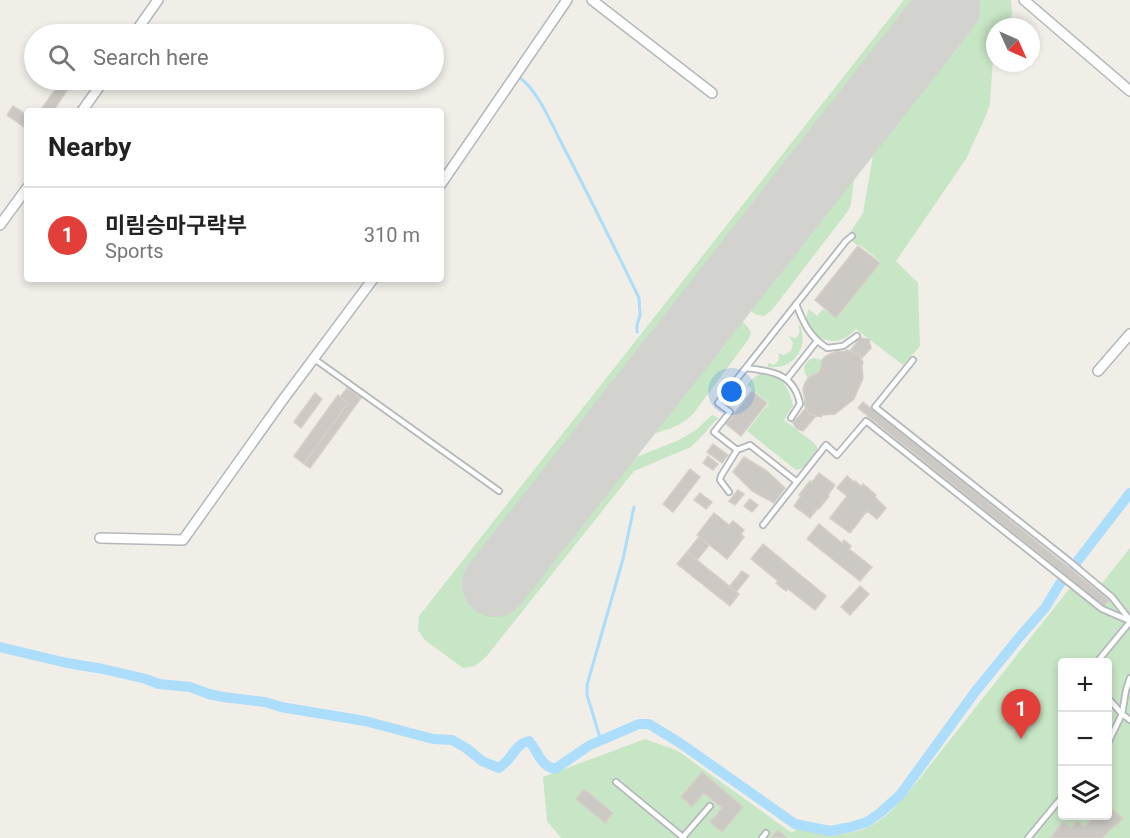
<!DOCTYPE html>
<meta charset="utf-8">
<style>
:root{--surface:#fff;--page:#f2f2f2;--text:#222;--muted:#767676;--line:#e0e0e0;--accent:#e23f3b}
body{margin:0;font-family:Roboto,"Noto Sans KR",sans-serif;background:var(--page);color:var(--text)}
.controls{position:absolute;right:18px;bottom:18px;display:grid;overflow:hidden;border-radius:6px;box-shadow:0 3px 9px #0003}
.controls button{width:54px;height:54px;display:grid;place-items:center;padding:0;border:0;border-bottom:2px solid var(--line);background:var(--surface);color:var(--text);font:30px sans-serif}
.compass{position:absolute;left:986px;top:18px;width:54px;height:54px;border-radius:50%;background:var(--surface);box-shadow:0 3px 9px #0003;rotate:135deg}
.you{position:absolute;left:732px;top:392px;width:21px;height:21px;margin:-15px;border:4px solid #fff;border-radius:50%;background:#1a73e8;box-shadow:0 0 0 9px #1a73e833}
.badge{display:grid;place-items:center;width:39px;height:39px;border-radius:50%;background:var(--accent);color:#fff;font-size:20px;font-weight:700}
.pin{position:absolute;translate:-50% -50px;filter:drop-shadow(0 2px 3px #0008)}
.pin::after{content:'';position:absolute;top:32px;width:21px;height:18px;background:inherit;clip-path:polygon(0 0,100% 0,50% 100%)}
.list{margin:0;padding:0;list-style:none}
h2{display:flex;justify-content:space-between;align-items:center;height:78px;margin:0;padding:0 24px;font-size:26px}
h2 small{font-size:20px;font-weight:400;color:var(--muted)}
.list li{display:grid;grid-template-columns:39px 1fr auto;gap:18px;align-items:center;box-sizing:border-box;height:96px;padding:0 24px;border-top:2px solid var(--line)}
.list b{display:block;font-size:22px;white-space:nowrap}
.list p{margin:0;font-size:20px;white-space:nowrap;color:var(--muted)}
.list em{font-size:20px;font-style:normal;color:var(--muted)}
.icon{flex:none;width:33px;height:33px;fill:none;stroke:currentColor;stroke-width:2;stroke-linecap:round;stroke-linejoin:round}
.map{position:relative;flex:none;width:1130px;height:838px;overflow:hidden}
.search{position:absolute;background:var(--surface);box-shadow:0 3px 9px #0003;left:24px;top:24px;width:420px;height:66px;display:flex;align-items:center;gap:15px;box-sizing:border-box;padding:0 21px;border-radius:33px;color:var(--muted);font-size:22px}
.panel{position:absolute;background:var(--surface);box-shadow:0 3px 9px #0003;left:24px;top:108px;width:420px;height:174px;border-radius:6px}
.map>svg:first-child{display:block}
</style>
<div class="map">
<svg width="1130" height="838" viewBox="0 0 1130 838">
<rect width="100%" height="100%" fill="#f0eee7"/>
<!-- green -->
<path fill="#c7e6c5" fill-rule="evenodd" d="M904 0H935L478 577 504 597 604 470 679 440 696 430 712 415 718 418 703 435 691 447 634 471 486 657 475 666 463 668 425 640 418 630 419 616Z
M944 0H1011L1012 12 1008 27H995V49L993 58 990 104 984 120 966 159 896 261 918 283 920 346 903 365 856 329C852 333 847 338 840 340 827 344 807 334 807 319 806 317 808 311 809 309L817 316 823 309 837 318 881 262 860 245H857L847 237 863 213 880 115 962 15Z
M849 158 855 161 856 163 851 204 848 211 772 310 764 316C754 316 746 308 741 300L742 293 846 160Z
M730 315C739 319 748 324 751 333L748 340 693 414C678 429 661 431 642 437H638L635 433 636 429 723 318Z
M800 325C809 349 793 370 768 367V363L774 365 778 361 779 355 777 353 784 355 791 351 793 343 789 336 795 338 798 336 800 331 798 326Z
M814 358 822 360C821 371 817 373 808 378 801 370 804 361 814 358Z
M760 374C782 375 789 386 793 406L784 420 814 443 817 447V452C811 460 807 468 796 470L747 431 769 403 747 385 752 379Z
M1130 548V838H561L547 821 543 777 645 739 678 751 792 833 797 828C828 837 857 838 883 818 891 812 897 804 904 798L1070 588 1087 602ZM1062 662H1108V816H1062Z"/>
<g fill="none" stroke-linecap="round" stroke-linejoin="round">
<!-- stream -->
<path stroke="#acddfb" stroke-width="3" d="M519 77C538 91 550 121 561 142 588 194 614 246 639 298L640 315 637 325V332
M601 741 587 695V685L623 559 634 507"/>
<!-- canal -->
<path stroke="#acddfb" stroke-width="10" d="M0 647 67 663 103 669 146 679 159 684 190 687 209 694 223 697 265 702 281 707 365 721 433 739 452 740 466 748 482 761 489 764 499 768C500 767 506 762 507 761 515 752 517 744 529 741 538 751 540 766 555 769L590 745 639 724H649L680 743 795 824 830 831 851 827 867 822 880 813 900 795 975 692 1022 634 1045 608 1059 585 1130 493"/>
<!-- runway -->
<path stroke="#d2d2cf" stroke-width="66" d="M495 584 947 8"/>
</g>
<!-- building -->
<path fill="#ccc9c4" stroke="#d5cfc6" stroke-width="1.5" d="M62 80H74L53 111H40Z
M13 106 27 115V129L7 115Z
M858 246 880 263 836 318 815 300Z
M860 338 869 339 871 348 861 359 859 353 850 351Z
M846 350 859 353 863 363 862 365 863 378 854 399 835 414 822 415 821 417 809 414 804 404 805 402 803 389 805 383 808 378 819 372 821 367 822 360 826 356 832 353 838 351 845 352Z
M347 388 361 398 310 468 304 464 348 403 340 397Z
M752 391 767 403 741 436 726 424Z
M315 393 322 399 301 428 294 422Z
M338 395 348 403 304 464 294 456Z
M863 402 1109 600 1104 606 858 408Z
M806 408 809 414 816 416 803 431 797 429 793 423Z
M713 444 728 455 722 463 707 452Z
M708 456 718 464 713 470 703 463Z
M744 457 767 471 785 488 774 503 752 491 733 472Z
M690 469 700 477 673 512 663 504Z
M819 473 835 485 828 495 829 496 819 509 818 508 810 518 794 506 801 496 799 495 810 481 812 482Z
M847 476 854 482 855 481 861 486 863 484 876 495 875 497 886 508 877 519 867 511 850 533 830 518 847 496 837 488Z
M738 490 744 494 735 505 729 501Z
M700 493 712 502 706 509 694 500Z
M750 499 758 505 752 512 744 506Z
M714 513 729 525 733 521 744 530 741 534 744 537 727 559 697 535Z
M819 524 842 543 844 540 851 546 849 549 872 567 860 581 807 539Z
M699 537 709 545 697 560 687 552Z
M763 544 826 596 815 610 788 589 786 591 776 583 778 581 751 559Z
M687 552 739 594 730 606 677 564Z
M742 571 749 576 736 592 729 587Z
M860 586 869 594 850 615 841 607Z
M702 772 743 807 722 832 710 822 722 808 704 793 692 807 681 797Z
M584 789 613 813 605 823 576 799Z
M1108 806 1123 818 1116 826 1115 825 1102 838H1050L1063 822 1071 828 1077 821 1084 827 1095 816H1108Z
M778 830 787 838H771Z"/>
<g fill="none" stroke-linecap="round" stroke-linejoin="round">
<defs>
<path id="service" d="M796 304C804 324 809 336 827 348L843 346 857 336
M313 358 499 491
M913 360 875 407 1069 561 1112 597 1130 620
M746 368C773 371 794 374 800 404L791 418
M787 379 817 341
M737 450 714 432 730 412 718 403 846 241 852 236
M729 492 720 480 721 476 737 450 750 445 797 482
M763 525 826 445 837 455 866 421 1102 609 1130 621
M1097 662 1130 622
M1108 698 1122 714 1130 720
M1108 743 1122 714 1126 690 1130 678
M616 782 684 838
M683 837 710 806
M762 838 766 833
M1028 838 1062 797"/>
<path id="minor" d="M592 0 712 93
M1024 0 1130 91
M134 34 158 0
M82 111 104 80
M441 184 567 0
M0 225 27 188
M1098 371 1130 334
M100 538 183 540 282 401 373 279"/>
</defs>
<!-- service casing -->
<use href="#service" stroke="#b4b7bb" stroke-width="8"/>
<!-- minor casing -->
<use href="#minor" stroke="#b4b7bb" stroke-width="12"/>
<!-- service -->
<use href="#service" stroke="#fff" stroke-width="4.5"/>
<!-- minor -->
<use href="#minor" stroke="#fff" stroke-width="9"/>
</g>
</svg>
<div class="controls">
<button>+</button>
<button>−</button>
<button><svg class="icon" aria-label="layers" viewBox="0 0 24 24"><path d="M12 4l9 5-9 5-9-5zM3 14l9 5 9-5"/></svg></button>
</div>
<svg class="compass" viewBox="-18 -18 36 36"><path d="M0-13l5 13h-10z" fill="#e53935"/><path d="M0 13l5-13h-10z" fill="#767676"/></svg>
<div class="you"></div>
<div class="pin badge" style="left:1021px;top:739px">1</div>
<div class="search"><svg class="icon" aria-label="search" viewBox="0 0 24 24"><circle cx="10" cy="10" r="6"/><path d="M15 15l6 6"/></svg>Search here</div>
<section class="panel">
<h2>Nearby<small></small></h2>
<ul class="list">
<li><span class="badge">1</span><div><b>미림승마구락부</b><p>Sports</p></div><em>310 m</em></li>
</ul>
</section>
</div>
